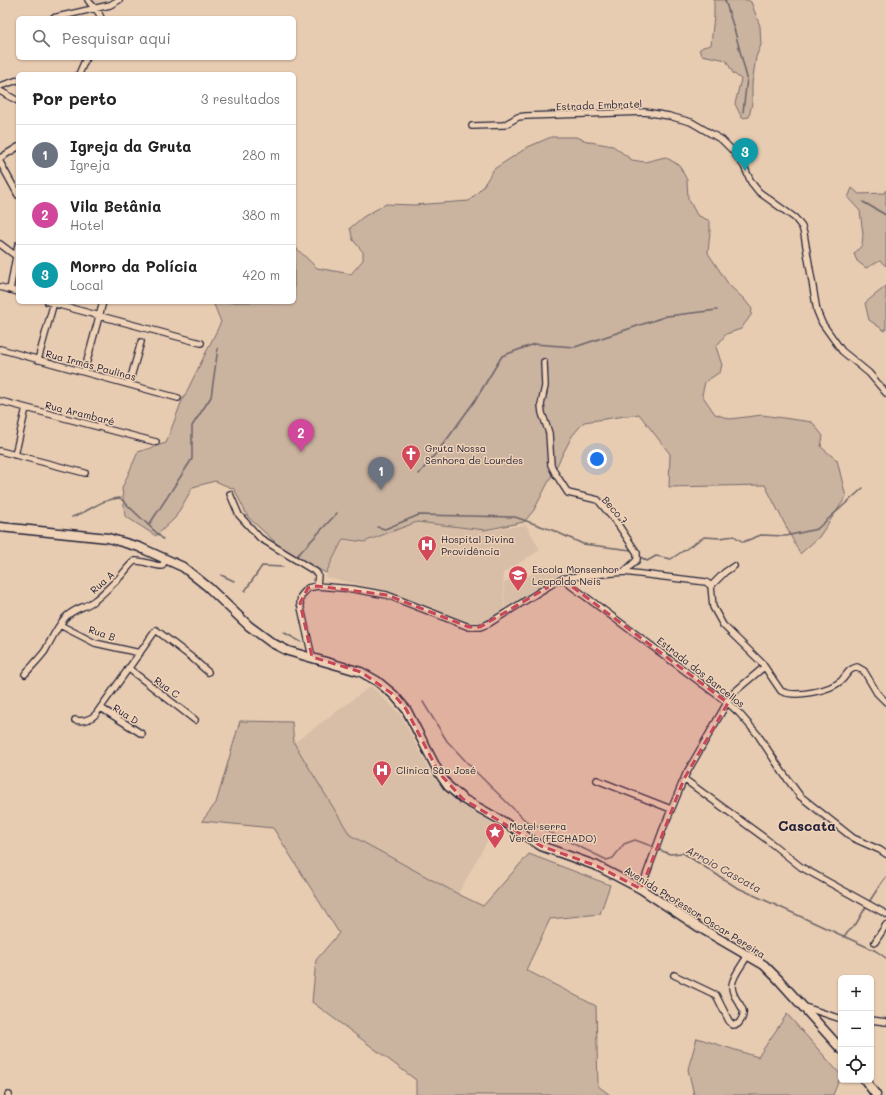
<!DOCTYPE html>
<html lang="pt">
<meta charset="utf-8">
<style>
:root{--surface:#fff;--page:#f2f2f2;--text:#222;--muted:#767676;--line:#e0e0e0;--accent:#d1495b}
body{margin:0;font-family:Mali,sans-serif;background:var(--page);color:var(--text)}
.controls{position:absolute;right:12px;bottom:12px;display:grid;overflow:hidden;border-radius:6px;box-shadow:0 1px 3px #0004}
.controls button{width:36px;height:36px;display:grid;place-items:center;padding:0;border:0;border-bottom:1px solid var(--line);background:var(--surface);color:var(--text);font:20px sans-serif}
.you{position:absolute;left:597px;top:459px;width:14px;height:14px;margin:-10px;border:3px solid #fff;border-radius:50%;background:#1a73e8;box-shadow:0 0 0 6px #1a73e833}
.badge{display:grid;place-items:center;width:26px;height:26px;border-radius:50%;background:var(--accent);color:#fff;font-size:13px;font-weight:700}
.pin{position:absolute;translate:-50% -33px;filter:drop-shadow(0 1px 2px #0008)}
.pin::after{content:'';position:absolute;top:21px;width:14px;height:12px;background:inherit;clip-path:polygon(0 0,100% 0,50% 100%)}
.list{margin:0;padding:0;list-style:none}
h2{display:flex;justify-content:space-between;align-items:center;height:52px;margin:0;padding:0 16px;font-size:17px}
h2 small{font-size:13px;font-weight:400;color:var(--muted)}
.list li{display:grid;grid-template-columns:26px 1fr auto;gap:12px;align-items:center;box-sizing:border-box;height:60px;padding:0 16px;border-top:1px solid var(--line)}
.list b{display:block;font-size:15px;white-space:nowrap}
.list p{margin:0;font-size:13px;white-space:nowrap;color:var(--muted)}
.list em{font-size:13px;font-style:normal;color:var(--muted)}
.icon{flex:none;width:22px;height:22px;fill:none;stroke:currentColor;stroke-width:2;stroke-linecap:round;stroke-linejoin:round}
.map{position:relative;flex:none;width:886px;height:1095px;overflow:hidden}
.search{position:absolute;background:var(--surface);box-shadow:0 1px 3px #0004;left:16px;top:16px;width:280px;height:44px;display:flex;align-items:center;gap:10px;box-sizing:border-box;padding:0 14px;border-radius:6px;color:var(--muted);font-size:15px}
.panel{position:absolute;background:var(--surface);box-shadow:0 1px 3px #0004;left:16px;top:72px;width:280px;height:232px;border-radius:6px}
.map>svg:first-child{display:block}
</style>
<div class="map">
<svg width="886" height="1095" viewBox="0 0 886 1095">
<rect width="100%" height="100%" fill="#e8ccb1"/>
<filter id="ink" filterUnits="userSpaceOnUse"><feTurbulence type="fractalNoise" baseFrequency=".025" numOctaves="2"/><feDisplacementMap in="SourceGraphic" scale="8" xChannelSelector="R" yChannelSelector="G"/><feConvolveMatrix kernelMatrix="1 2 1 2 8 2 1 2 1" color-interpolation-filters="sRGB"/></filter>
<g filter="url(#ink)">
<!-- built -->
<path fill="#d8bea7" d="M90 0H112L100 5H92Z
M417 522 485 531 526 525 540 550 503 573 504 609 481 624H471L388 591 325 577 343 540 363 543Z
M545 565 555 568 559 575 505 608 504 583 513 577 517 583Z
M371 686 401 715 432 776 455 799 496 825 458 894 350 835 294 743Z"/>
<!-- green -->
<path fill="#cab39f" stroke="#766a6d" d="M714 0H748L751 2 760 26 761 45 756 57 752 84V103L749 117 742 118 735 104 741 79 733 73 726 60 702 55 699 50 703 47 711 45 714 15Z
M551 137H576L590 142 613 146 632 160 645 162 665 157 679 165 687 180 688 198 697 215 710 221V231L708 253 729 285 744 299 752 309 751 315 741 329 726 334 716 347 722 365 720 372 705 382 702 395 715 414 730 419 762 415 812 422 823 436 821 447 837 460 846 497 819 537 800 554 765 485 669 487 670 454 639 414 584 422 572 436 534 510 524 522 485 530 417 522 364 542 343 539 326 573 288 554 248 517 234 489 215 481 193 487 175 518 156 536 125 516 122 488 138 452 166 443 181 403 221 322 213 302H294V246L317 268 351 274 363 260V252L353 240 350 228 363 217 386 204 414 205 469 201 482 188 494 169 528 147Z
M852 188 859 194 884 193 886 190V266L880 261 866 268 857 261 854 254 862 245 863 234 860 211 848 198Z
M886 286V330L885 331 869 320 865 303Z
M240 721 292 722 294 743 350 835 458 894 483 906 529 854 610 885 600 914 550 919 526 970 596 1006 598 1086 610 1095H416V1080L312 1002 316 960 339 933 273 828 202 821 216 803Z
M787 1014 841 1075 833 1095H694L688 1069 697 1038 758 1057Z"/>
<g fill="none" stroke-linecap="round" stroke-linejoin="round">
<!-- stream -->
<path stroke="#6c6368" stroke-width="1.5" d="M725 0 735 32 747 78 743 112
M863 202 886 215
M419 474 448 438 476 399 502 356 534 344 575 347 667 316 717 310
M72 517C91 511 98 500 120 498L163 539
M149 525 192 459V426L211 397 218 348
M377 527 385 529 419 515 515 517 552 530 583 544 631 550 633 552
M639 556 647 561 656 556 671 559 704 537 720 538 734 536 743 542 761 535 786 536 817 529 863 488
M296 557 337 513
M221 575 234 581
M245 591 262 566 283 567
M283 632 301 642
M423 702 447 741 476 772 526 821 607 860 613 858 624 844 635 840 654 847
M657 849 670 854 683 853 736 887 876 951 886 958
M869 902 882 882 886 877
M843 937 856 924 867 905"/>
<defs>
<path id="minor" d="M88 0C92 7 99 10 101 18
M53 18 110 5 119 0
M79 74 86 58
M0 86 18 80
M0 91 18 101
M472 126 504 125 518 117 526 116 645 112 669 116 691 122 722 140 733 151 744 166 751 182 759 192 795 218 802 227 804 234 817 311 822 323 842 351 869 373 886 393
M0 158 18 147
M0 162 18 195
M0 244 16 256
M0 287 18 292
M10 290 18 245
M48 302 201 343
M0 349 178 398
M38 360 54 302
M544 362 545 386 541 405 542 413 549 433 551 465 555 473 568 493 598 500 619 526 637 553V560L624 572
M84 372 103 302
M129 384 141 342
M0 401 156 442
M0 451 85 473
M15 455 26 408
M230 494 239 515 260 538 316 572 318 575 317 586
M562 579 728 703 739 713 758 735 783 773 800 796 853 838 880 850 886 854
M711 586 725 572 734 566
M60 625 95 643 140 653
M312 657 300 603 301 596 308 588 317 586 353 589 387 595 469 627H480L488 624 552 584 562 579 571 577 624 572 706 582 711 586 713 607 723 625 762 663 781 691C795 698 829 691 841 681 848 674 847 670 857 667L864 671 877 693 886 702
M128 668 195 720
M25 674C31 667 39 659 45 651 51 640 56 629 64 619 74 607 84 609 95 600 103 594 110 586 118 579 122 576 131 562 135 561 143 560 153 566 162 566L166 559
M101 708 142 734
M75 720C84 722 90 720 96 714L156 630 191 657 208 672
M684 779 766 839 801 867 886 914
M597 780 671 809
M641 889 663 829 686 774 732 694 764 667
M875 942 886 925
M674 975 716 995 729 1021 733 1025 738 1024C753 1007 731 1003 732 985 733 975 743 964 748 955
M805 1007 841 1019
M871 1020 886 1022
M8 1095H9"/>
<path id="secondary" d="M0 527 108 538 139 547 183 567 208 587 249 626 272 643 288 651 361 672 377 681 394 695 406 709 439 773 448 786 463 799 504 822 541 846 597 866 641 889 697 926 764 965 778 979 841 1049
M865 1080 876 1095"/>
</defs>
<!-- minor casing -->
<use href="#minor" stroke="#22223b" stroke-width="8"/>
<!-- secondary casing -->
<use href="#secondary" stroke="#22223b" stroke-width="11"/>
<!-- minor -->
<use href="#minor" stroke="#f0d3b6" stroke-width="5.5"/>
<!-- secondary -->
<use href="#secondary" stroke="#f0d3b6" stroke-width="8"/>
</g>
</g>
<!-- marked area -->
<path fill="#c84759" fill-opacity="0.2" stroke="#c84759" stroke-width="3" stroke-dasharray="8 5" stroke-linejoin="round" d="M562 579 728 703 684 779 641 889 597 866 541 846 463 799 439 773 406 709 394 695 361 672 312 657 300 603 308 588 317 586 387 595 469 627H480Z"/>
<!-- icons -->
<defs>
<symbol id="church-pin" viewBox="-11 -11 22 30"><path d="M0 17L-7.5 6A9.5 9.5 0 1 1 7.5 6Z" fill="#d1495b" stroke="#f0d3b6"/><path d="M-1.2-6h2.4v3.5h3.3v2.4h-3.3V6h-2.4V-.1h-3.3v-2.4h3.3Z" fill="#fff"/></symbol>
<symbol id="hospital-pin" viewBox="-11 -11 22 30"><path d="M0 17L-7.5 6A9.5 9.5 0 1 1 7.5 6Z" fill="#d1495b" stroke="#f0d3b6"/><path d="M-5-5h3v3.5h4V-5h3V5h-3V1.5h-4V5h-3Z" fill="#fff"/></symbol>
<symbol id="school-pin" viewBox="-11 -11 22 30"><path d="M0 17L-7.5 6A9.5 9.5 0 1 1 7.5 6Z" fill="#d1495b" stroke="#f0d3b6"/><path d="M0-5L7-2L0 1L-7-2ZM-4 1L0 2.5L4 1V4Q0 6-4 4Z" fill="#fff"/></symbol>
<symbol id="sight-pin" viewBox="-11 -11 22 30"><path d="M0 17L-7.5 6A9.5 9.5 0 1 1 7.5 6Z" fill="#d1495b" stroke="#f0d3b6"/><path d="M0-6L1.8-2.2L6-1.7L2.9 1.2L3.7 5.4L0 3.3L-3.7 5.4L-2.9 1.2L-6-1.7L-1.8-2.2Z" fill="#fff"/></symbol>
</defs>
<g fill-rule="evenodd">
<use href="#church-pin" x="400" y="443" width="22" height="30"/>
<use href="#hospital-pin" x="416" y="534" width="22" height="30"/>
<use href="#school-pin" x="507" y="564" width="22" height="30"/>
<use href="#hospital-pin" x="371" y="759" width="22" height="30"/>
<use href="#sight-pin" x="484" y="821" width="22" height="30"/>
</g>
<g text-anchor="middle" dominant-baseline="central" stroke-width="3" stroke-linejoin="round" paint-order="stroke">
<!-- street labels -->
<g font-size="10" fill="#22223b" stroke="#f0d3b6">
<text transform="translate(599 105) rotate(-2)">Estrada Embratel</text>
<text transform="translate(91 365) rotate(15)">Rua Irmãs Paulinas</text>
<text transform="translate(80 413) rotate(14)">Rua Arambaré</text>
<text transform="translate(615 510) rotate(49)">Beco 7</text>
<text transform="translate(102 582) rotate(-42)">Rua A</text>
<text transform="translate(102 633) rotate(18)">Rua B</text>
<text transform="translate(701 672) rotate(38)">Estrada dos Barcellos</text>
<text transform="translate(167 687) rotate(36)">Rua C</text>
<text transform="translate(126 714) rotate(33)">Rua D</text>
<text transform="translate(695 912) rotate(32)">Avenida Professor Oscar Pereira</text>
</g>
<!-- poi labels -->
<g font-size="10" fill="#22223b" stroke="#f0d3b6" text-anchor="start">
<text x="425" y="448">Gruta Nossa<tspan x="425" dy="12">Senhora de Lourdes</tspan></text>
<text x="441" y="539">Hospital Divina<tspan x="441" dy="12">Providência</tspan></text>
<text x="532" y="569">Escola Monsenhor<tspan x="532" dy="12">Leopoldo Neis</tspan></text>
<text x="396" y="770">Clínica São José</text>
<text x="509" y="826">Motel serra<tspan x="509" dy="12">Verde (FECHADO)</tspan></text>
</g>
<!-- water labels -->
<g font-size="11" font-style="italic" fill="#474252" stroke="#f0d3b6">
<text transform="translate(724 869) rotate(29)">Arroio Cascata</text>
</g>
<!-- district labels -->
<g font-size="14" font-weight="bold" fill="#22223b" stroke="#f0d3b6">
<text x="807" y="825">Cascata</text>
</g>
</g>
</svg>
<div class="controls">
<button>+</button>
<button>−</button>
<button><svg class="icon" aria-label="locate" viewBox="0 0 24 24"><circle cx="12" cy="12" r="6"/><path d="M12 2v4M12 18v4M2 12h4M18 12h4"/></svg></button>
</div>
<div class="you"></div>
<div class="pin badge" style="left:381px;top:490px;background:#6b7280">1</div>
<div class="pin badge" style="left:301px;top:452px;background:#d1479c">2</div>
<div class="pin badge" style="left:745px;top:171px;background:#0f9aa8">3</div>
<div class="search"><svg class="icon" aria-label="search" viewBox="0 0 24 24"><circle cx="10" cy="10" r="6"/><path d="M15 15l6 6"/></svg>Pesquisar aqui</div>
<section class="panel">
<h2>Por perto<small>3 resultados</small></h2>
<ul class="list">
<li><span class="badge" style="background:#6b7280">1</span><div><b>Igreja da Gruta</b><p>Igreja</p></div><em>280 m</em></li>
<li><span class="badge" style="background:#d1479c">2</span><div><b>Vila Betânia</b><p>Hotel</p></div><em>380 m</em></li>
<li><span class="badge" style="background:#0f9aa8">3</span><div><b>Morro da Polícia</b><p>Local</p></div><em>420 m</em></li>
</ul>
</section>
</div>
